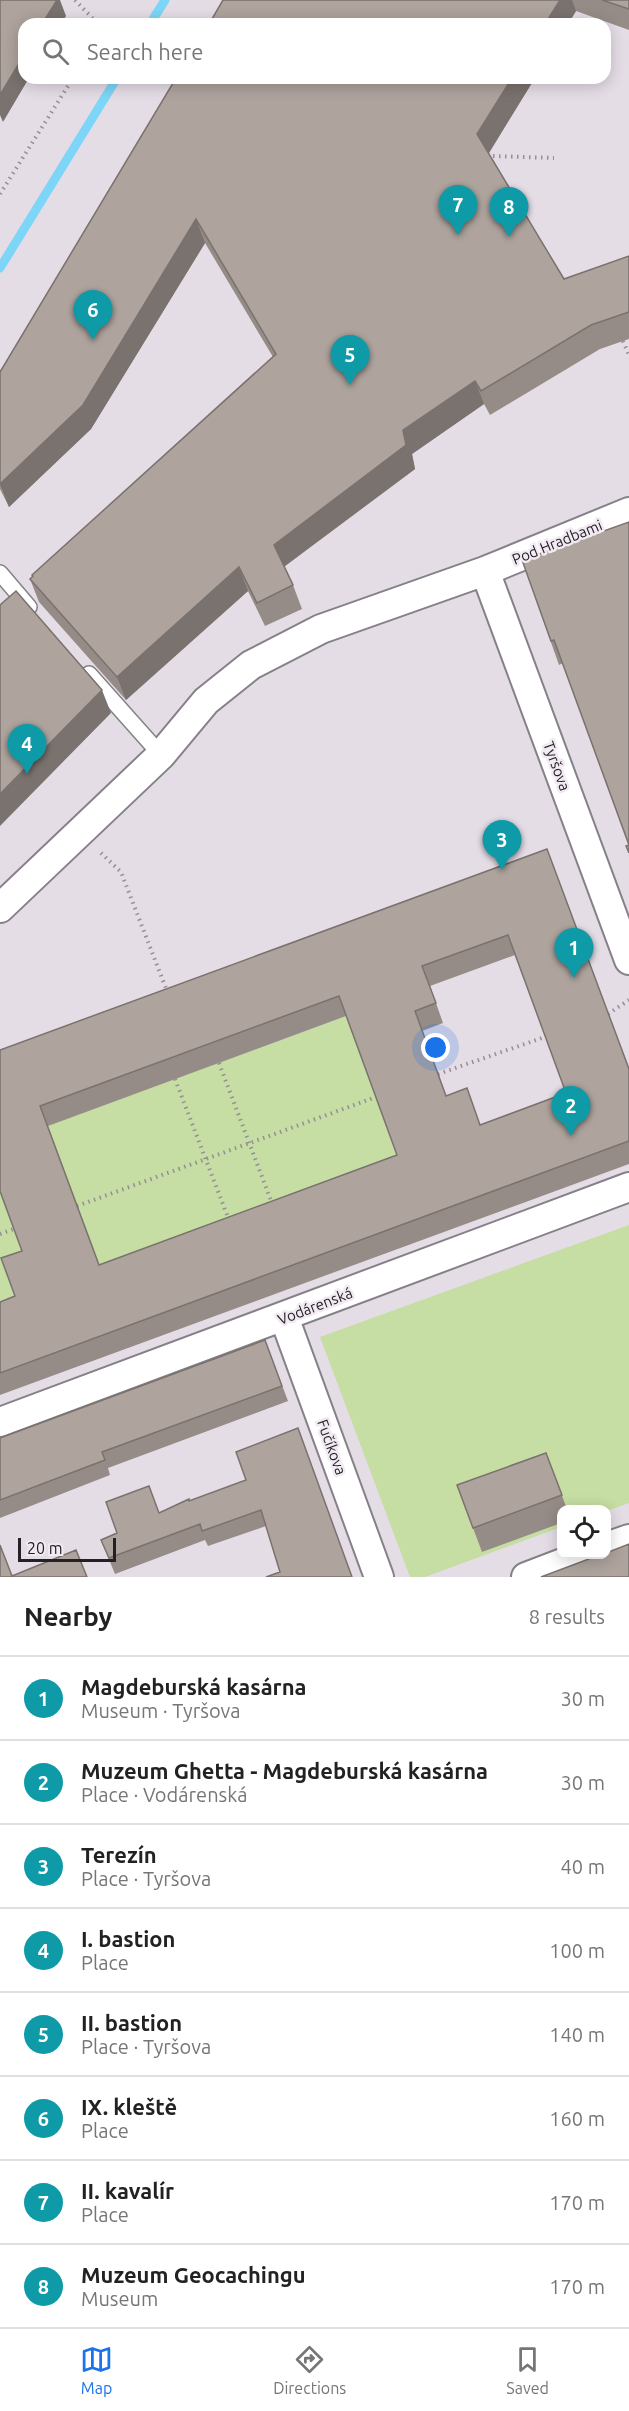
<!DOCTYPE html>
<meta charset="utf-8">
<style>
:root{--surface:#fff;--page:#f6f6f6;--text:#222;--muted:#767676;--line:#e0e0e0;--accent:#1a73e8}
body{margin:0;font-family:Ubuntu,sans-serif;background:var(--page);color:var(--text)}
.controls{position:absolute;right:18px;bottom:18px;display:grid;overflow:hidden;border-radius:12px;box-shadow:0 3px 15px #0003}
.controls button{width:54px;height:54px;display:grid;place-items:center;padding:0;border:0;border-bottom:2px solid var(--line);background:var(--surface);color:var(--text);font:30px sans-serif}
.scale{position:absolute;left:18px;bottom:15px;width:98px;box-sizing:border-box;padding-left:6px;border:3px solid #242124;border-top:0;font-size:16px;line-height:21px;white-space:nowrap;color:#242124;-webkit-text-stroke:4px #f2eaf3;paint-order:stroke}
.you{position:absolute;left:436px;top:1048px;width:21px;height:21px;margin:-15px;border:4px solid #fff;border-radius:50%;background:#1a73e8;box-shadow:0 0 0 9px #1a73e833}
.badge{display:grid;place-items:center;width:39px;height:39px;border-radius:50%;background:var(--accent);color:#fff;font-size:20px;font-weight:700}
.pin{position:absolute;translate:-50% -50px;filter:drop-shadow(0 2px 3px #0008)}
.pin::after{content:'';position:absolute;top:32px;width:21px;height:18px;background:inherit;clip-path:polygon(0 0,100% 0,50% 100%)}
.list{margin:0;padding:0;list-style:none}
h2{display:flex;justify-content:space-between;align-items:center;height:78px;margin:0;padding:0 24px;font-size:26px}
h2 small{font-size:20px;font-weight:400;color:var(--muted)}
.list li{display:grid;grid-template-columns:39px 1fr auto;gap:18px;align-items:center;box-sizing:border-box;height:84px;padding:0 24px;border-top:2px solid var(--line)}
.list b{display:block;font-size:22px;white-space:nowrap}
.list p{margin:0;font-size:20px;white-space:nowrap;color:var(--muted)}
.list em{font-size:20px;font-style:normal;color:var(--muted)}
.icon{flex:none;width:33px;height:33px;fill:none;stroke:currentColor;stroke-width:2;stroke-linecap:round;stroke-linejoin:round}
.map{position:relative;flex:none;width:629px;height:1577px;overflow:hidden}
.search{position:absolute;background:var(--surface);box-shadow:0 3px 15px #0003;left:18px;right:18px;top:18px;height:66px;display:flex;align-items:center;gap:15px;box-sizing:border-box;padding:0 21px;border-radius:18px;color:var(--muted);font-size:22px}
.sheet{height:750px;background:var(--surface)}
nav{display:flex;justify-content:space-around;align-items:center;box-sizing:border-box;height:84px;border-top:2px solid var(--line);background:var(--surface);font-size:16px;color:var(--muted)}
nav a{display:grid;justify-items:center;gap:3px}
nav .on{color:var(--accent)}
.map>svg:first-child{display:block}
</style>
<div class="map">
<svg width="629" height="1577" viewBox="0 0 629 1577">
<rect width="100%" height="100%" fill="#e5dde6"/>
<!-- green -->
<path fill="#c6dda3" d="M346 1016 404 1175 106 1285 47 1126Z
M0 1191 29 1271 22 1316 0 1324Z
M629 1225V1503L607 1511 562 1510 561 1527 425 1577H410L320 1337Z"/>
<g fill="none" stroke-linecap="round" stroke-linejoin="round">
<!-- stream -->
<path stroke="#7dd6f8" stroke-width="9" d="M150 24 165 0
M0 268 117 78"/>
<defs>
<path id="service" d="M0 573 29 607
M89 674 161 755"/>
<path id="minor" d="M485 571 629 960
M0 908 161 755 206 701 251 665 321 629 485 571 629 512
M284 1317 379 1577
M0 1422 629 1187
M606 1547 629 1539
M526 1577 586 1554"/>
</defs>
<!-- service casing -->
<use href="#service" stroke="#868088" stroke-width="18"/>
<!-- minor casing -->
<use href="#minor" stroke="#868088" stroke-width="32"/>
<!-- path -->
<path stroke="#958f95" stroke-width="4" stroke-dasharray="1.5 4.5" stroke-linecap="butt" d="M75 0 98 24
M580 20 581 24
M493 156 554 158
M0 194 73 78
M623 341 629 355
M101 853 121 872 167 991
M608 1014 629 1000
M219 1063 273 1206
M438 1074 545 1037
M175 1079 229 1220
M77 1206 376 1097
M0 1234 14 1229"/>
<!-- service -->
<use href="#service" stroke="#fff" stroke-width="15"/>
<!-- minor -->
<use href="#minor" stroke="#fff" stroke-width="28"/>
</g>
<!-- wall -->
<path fill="#968c87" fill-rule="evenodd" d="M223 0H629V30L576 11 568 24H209Z
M176 78H535L488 153 564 279 629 256V339L600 349 490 415 484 404 412 454 415 469 284 567 293 585 302 609 265 626 248 591 126 700 39 602 30 579 32 577V575L273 357 205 243 91 429 9 507 0 489V372Z
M629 522V845L563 663 559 665 522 560Z
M547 849 629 1069V1164L0 1395V1302L15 1296 22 1251 0 1050ZM515 955 566 1093 480 1125 446 1096 422 1031 443 1023 430 986ZM346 1016 397 1155 99 1265 48 1126Z
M265 1340 288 1401 108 1468 110 1475 0 1518V1438Z
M546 1453 567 1509H561V1523L482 1552 457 1485Z
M246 1480 352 1577 280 1572 266 1526 208 1546 205 1540 115 1574 101 1540 159 1513Z"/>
<!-- shaded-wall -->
<path fill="#7a726e" d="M57 0H60L66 16 61 24H42Z
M560 0H572L576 11 568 24H545Z
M24 55V78H29L3 122 0 115V95Z
M512 78H535L486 158 477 134Z
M196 219 205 243 91 429 9 507 0 484Z
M475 381 484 404 412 454 415 469 282 568 274 545 403 430Z
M239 567 248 591 126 700 117 677Z
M102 690 111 713 0 826V794Z"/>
<!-- building -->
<path fill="#aea39d" stroke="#7a726e" stroke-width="1.5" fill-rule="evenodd" d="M0 0H57L42 24H24V55L0 95Z
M223 0H560L545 24H209Z
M602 0H629V9Z
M176 78H512L477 134 564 279 629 256V312L591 325 481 391 475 381 403 430 406 445 274 545 293 585 257 603 239 567 117 677 30 579 33 576 32 575 276 354 196 219 83 405 0 484V372Z
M629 522V853L626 846 629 845 554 640 551 641 522 560Z
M16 591 102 690 0 794V605Z
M547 849 629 1069V1141L0 1373V1302L15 1296 1 1258 22 1251 0 1191V1050ZM508 935 566 1093 480 1125 467 1088 446 1096 415 1011 436 1003 422 966ZM339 996 397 1155 99 1265 40 1106Z
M265 1340 282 1386 102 1452 105 1460 0 1500V1438Z
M298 1428 352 1577H266L280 1572 261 1510 202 1531 200 1524 109 1558 101 1540 117 1533 106 1502 149 1486 159 1513 189 1499V1501L246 1480 236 1452Z
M546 1453 562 1495 473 1528 457 1485Z
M629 1544V1577H541L602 1554H606V1553Z
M0 1545 12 1576 76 1550 87 1577H0Z"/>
<g text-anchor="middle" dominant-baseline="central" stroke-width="5" stroke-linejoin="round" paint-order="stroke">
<!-- street labels -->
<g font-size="15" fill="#242124" stroke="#f2eaf3">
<text transform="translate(557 542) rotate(-22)">Pod Hradbami</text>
<text transform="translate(557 766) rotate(70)">Tyršova</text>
<text transform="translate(315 1306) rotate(-21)">Vodárenská</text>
<text transform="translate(332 1447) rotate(70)">Fučíkova</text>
</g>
</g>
</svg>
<div class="controls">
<button><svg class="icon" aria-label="locate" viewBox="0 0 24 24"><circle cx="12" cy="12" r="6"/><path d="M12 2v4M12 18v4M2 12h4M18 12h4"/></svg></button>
</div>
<div class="scale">20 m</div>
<div class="you"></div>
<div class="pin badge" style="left:574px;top:978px;background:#0f9aa8">1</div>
<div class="pin badge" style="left:571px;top:1136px;background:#0f9aa8">2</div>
<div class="pin badge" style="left:502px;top:870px;background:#0f9aa8">3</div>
<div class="pin badge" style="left:27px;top:774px;background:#0f9aa8">4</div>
<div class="pin badge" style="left:350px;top:385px;background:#0f9aa8">5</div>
<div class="pin badge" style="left:93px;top:340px;background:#0f9aa8">6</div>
<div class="pin badge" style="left:458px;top:235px;background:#0f9aa8">7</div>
<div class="pin badge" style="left:509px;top:237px;background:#0f9aa8">8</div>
<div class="search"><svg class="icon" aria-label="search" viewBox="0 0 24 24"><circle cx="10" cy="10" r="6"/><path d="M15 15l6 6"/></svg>Search here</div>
</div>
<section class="sheet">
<h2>Nearby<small>8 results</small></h2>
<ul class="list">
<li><span class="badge" style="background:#0f9aa8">1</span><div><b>Magdeburská kasárna</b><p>Museum · Tyršova</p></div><em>30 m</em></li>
<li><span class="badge" style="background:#0f9aa8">2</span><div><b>Muzeum Ghetta - Magdeburská kasárna</b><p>Place · Vodárenská</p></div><em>30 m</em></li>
<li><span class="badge" style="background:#0f9aa8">3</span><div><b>Terezín</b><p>Place · Tyršova</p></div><em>40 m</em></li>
<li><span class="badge" style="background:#0f9aa8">4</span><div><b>I. bastion</b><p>Place</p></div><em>100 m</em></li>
<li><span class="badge" style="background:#0f9aa8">5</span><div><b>II. bastion</b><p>Place · Tyršova</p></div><em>140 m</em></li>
<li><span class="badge" style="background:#0f9aa8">6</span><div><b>IX. kleště</b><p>Place</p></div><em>160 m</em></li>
<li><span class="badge" style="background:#0f9aa8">7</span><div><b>II. kavalír</b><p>Place</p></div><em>170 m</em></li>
<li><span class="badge" style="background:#0f9aa8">8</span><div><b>Muzeum Geocachingu</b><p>Museum</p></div><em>170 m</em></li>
</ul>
</section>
<nav>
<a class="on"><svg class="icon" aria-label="map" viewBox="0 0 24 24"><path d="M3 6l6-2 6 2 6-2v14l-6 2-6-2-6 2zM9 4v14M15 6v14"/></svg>Map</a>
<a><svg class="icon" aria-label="directions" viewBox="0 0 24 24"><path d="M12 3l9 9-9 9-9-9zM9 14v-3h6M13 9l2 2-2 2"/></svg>Directions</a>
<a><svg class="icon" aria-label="saved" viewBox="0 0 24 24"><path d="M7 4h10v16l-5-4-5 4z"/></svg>Saved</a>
</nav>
